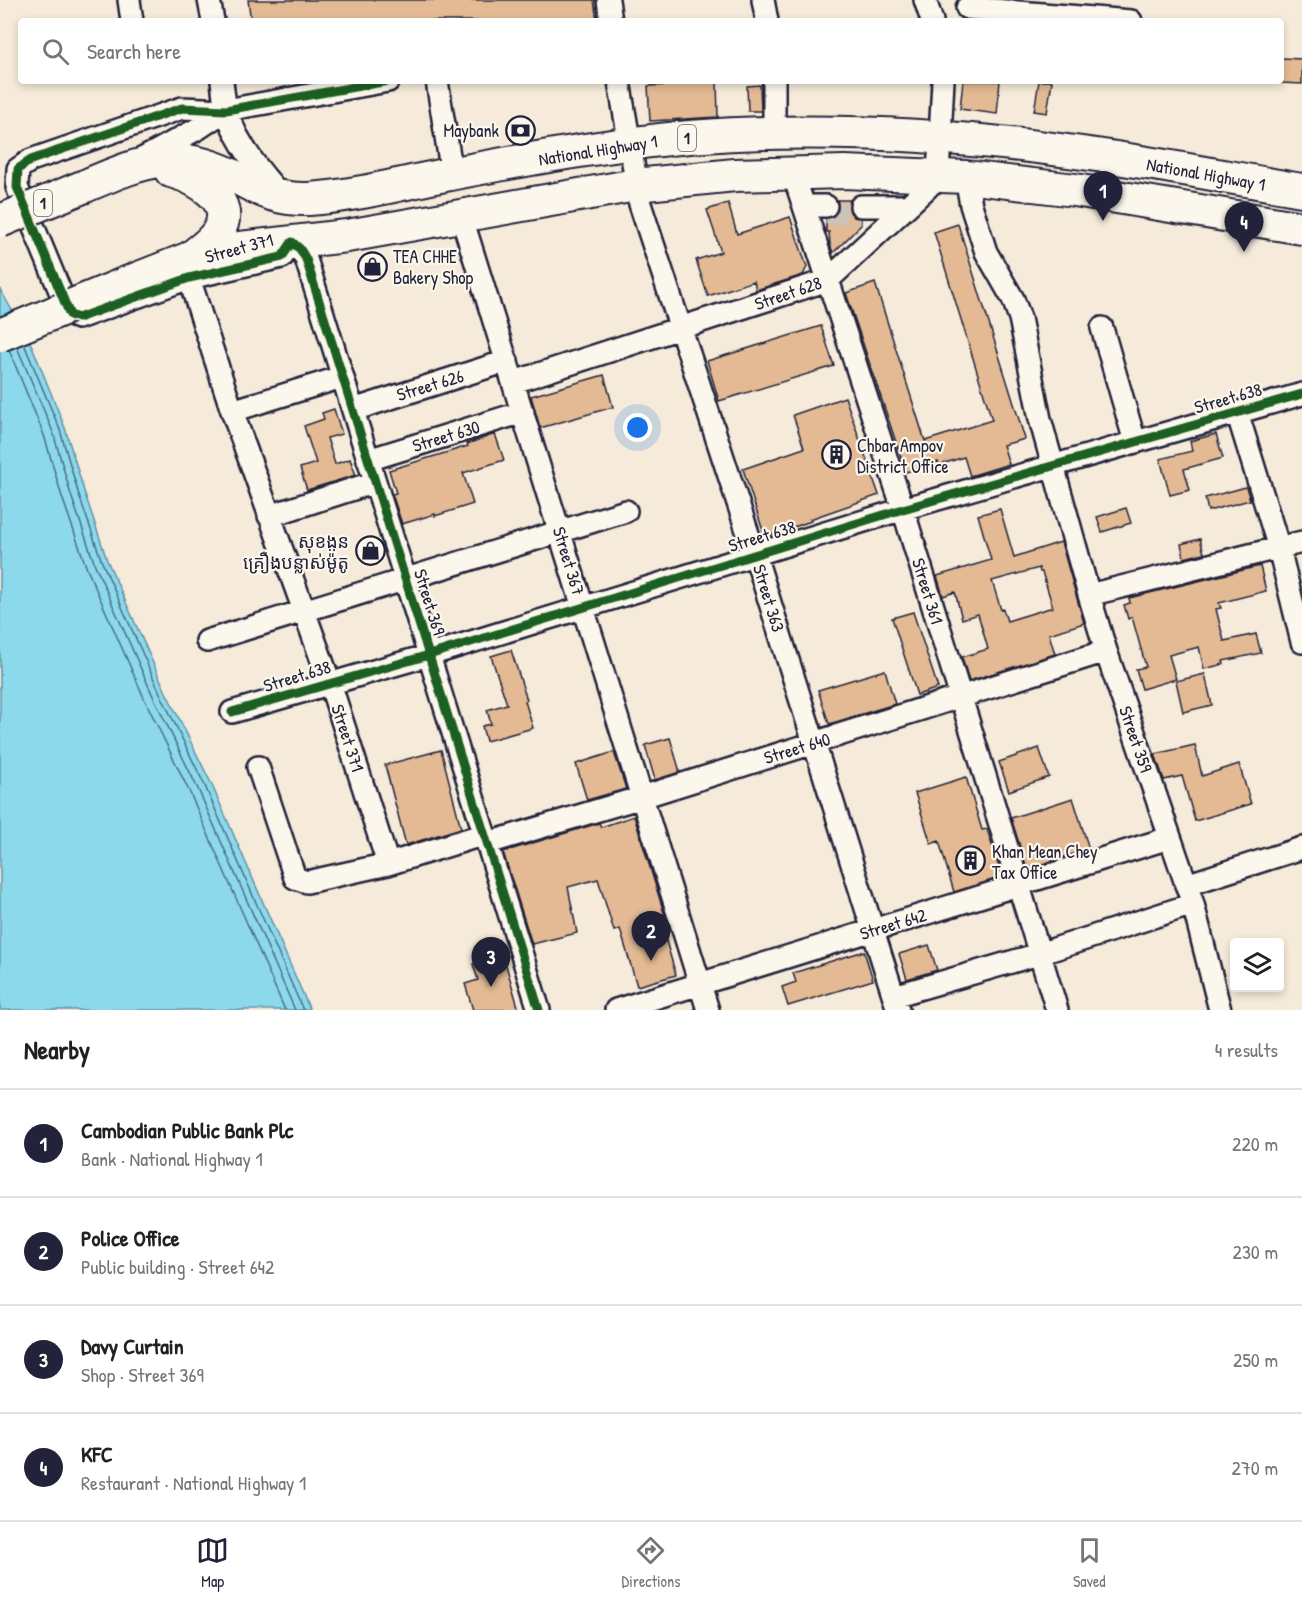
<!DOCTYPE html>
<meta charset="utf-8">
<style>
:root{--surface:#fff;--page:#f2f2f2;--text:#202124;--muted:#757577;--line:#e0e0e0;--accent:#22223b}
body{margin:0;font-family:"Patrick Hand","Noto Sans Khmer",sans-serif;background:var(--page);color:var(--text)}
.controls{position:absolute;right:18px;bottom:18px;display:grid;overflow:hidden;border-radius:6px;box-shadow:0 3px 9px #0003}
.controls button{width:54px;height:54px;display:grid;place-items:center;padding:0;border:0;border-bottom:2px solid var(--line);background:var(--surface);color:var(--text);font:30px sans-serif}
.you{position:absolute;left:638px;top:428px;width:21px;height:21px;margin:-15px;border:4px solid #fff;border-radius:50%;background:#1a73e8;box-shadow:0 0 0 9px #1a73e833}
.badge{display:grid;place-items:center;width:39px;height:39px;border-radius:50%;background:var(--accent);color:#fff;font-size:20px;font-weight:700}
.pin{position:absolute;translate:-50% -50px;filter:drop-shadow(0 2px 3px #0008)}
.pin::after{content:'';position:absolute;top:32px;width:21px;height:18px;background:inherit;clip-path:polygon(0 0,100% 0,50% 100%)}
.list{margin:0;padding:0;list-style:none}
h2{display:flex;justify-content:space-between;align-items:center;height:78px;margin:0;padding:0 24px;font-size:26px}
h2 small{font-size:20px;font-weight:400;color:var(--muted)}
.list li{display:grid;grid-template-columns:39px 1fr auto;gap:18px;align-items:center;box-sizing:border-box;height:108px;padding:0 24px;border-top:2px solid var(--line)}
.list b{display:block;font-size:22px;white-space:nowrap}
.list p{margin:0;font-size:20px;white-space:nowrap;color:var(--muted)}
.list em{font-size:20px;font-style:normal;color:var(--muted)}
.icon{flex:none;width:33px;height:33px;fill:none;stroke:currentColor;stroke-width:2;stroke-linecap:round;stroke-linejoin:round}
.map{position:relative;flex:none;width:1302px;height:1010px;overflow:hidden}
.search{position:absolute;background:var(--surface);box-shadow:0 3px 9px #0003;left:18px;right:18px;top:18px;height:66px;display:flex;align-items:center;gap:15px;box-sizing:border-box;padding:0 21px;border-radius:6px;color:var(--muted);font-size:22px}
.sheet{height:510px;background:var(--surface)}
nav{display:flex;justify-content:space-around;align-items:center;box-sizing:border-box;height:84px;border-top:2px solid var(--line);background:var(--surface);font-size:16px;color:var(--muted)}
nav a{display:grid;justify-items:center;gap:3px}
nav .on{color:var(--accent)}
.map>svg:first-child{display:block}
</style>
<div class="map">
<svg width="1302" height="1010" viewBox="0 0 1302 1010">
<rect width="100%" height="100%" fill="#f6ebda"/>
<filter id="ink" filterUnits="userSpaceOnUse"><feTurbulence type="fractalNoise" baseFrequency=".0167" numOctaves="2"/><feDisplacementMap in="SourceGraphic" scale="12" xChannelSelector="R" yChannelSelector="G"/><feConvolveMatrix kernelMatrix="1 2 1 2 8 2 1 2 1" color-interpolation-filters="sRGB"/></filter>
<g filter="url(#ink)">
<!-- water -->
<path fill="#8cd9ec" stroke="#6290a5" stroke-width="1.5" d="M0 289 32 346 65 428 84 491 107 560 165 690 211 783 310 1010H0Z"/>
<g fill="none" stroke-linecap="round" stroke-linejoin="round">
<!-- shore -->
<path stroke="#4c6b82" stroke-width="1.5" d="M24 344 60 430 78 492 102 562 160 693 205 786 303 1010
M17 347 53 432 71 495 95 565 153 696 198 789 295 1010
M9 350 44 435 62 497 87 569 145 700 190 793 285 1010"/>
</g>
<!-- building -->
<path fill="#e3ba93" stroke="#22223b" stroke-width="1.5" fill-rule="evenodd" d="M248 0H594L597 21H251Z
M1281 58 1302 59V84L1281 83Z
M669 81H717L718 117 650 121 648 86 669 85Z
M963 81H1000L997 114 960 109Z
M1039 81H1052L1047 113 1034 111Z
M760 85 761 111H748L747 86Z
M837 200H850V212L854 217 861 219V225L833 253 830 244 829 232H826V219L832 217 837 213 839 207Z
M728 203 737 234 790 217 807 267 803 275 756 290 754 281 708 296 696 260 721 252 707 210Z
M958 224 1025 439 1003 445 1009 464 970 476 964 457 939 465 938 462 906 472 846 293 875 283 925 441 992 420 934 232Z
M821 326 834 366 719 401 707 361Z
M604 375 613 407 540 428 531 396Z
M845 397 879 495 810 519 811 521 765 537 743 469 804 448 793 415Z
M334 409 342 434 327 438 335 464 350 459 356 475 307 490 300 468 316 463 304 426 324 419 322 413Z
M495 434 504 460 463 473 473 504 435 516V514L402 524 392 494 396 493 389 470 468 446 467 444Z
M1216 434 1223 458 1184 469 1190 490 1170 495 1160 459 1192 451 1190 441Z
M1246 487 1250 500 1208 511 1205 498Z
M1126 508 1131 523 1102 532 1097 517Z
M1000 509 1014 557 1061 542 1084 623 1049 634 1055 654 969 681 962 657 988 649 978 614 962 619 955 592 943 596 937 576 991 560 978 515ZM1039 568 1040 572H1042L1053 607 1007 621 1003 609 1001 610 992 581Z
M1200 539 1204 553 1184 558 1181 544Z
M1260 566 1266 591 1219 603 1221 608 1216 609 1224 641 1256 634 1261 653 1223 661 1224 664 1204 669 1199 647 1169 655 1176 679 1142 689 1136 669 1146 667 1132 617 1128 619 1124 605 1130 603 1129 598Z
M913 612 938 688 917 695 892 618Z
M511 650 527 700 525 701 533 728 486 741 482 726 491 724 487 710 507 704 491 656Z
M885 670 895 704 829 724 818 690Z
M1205 674 1212 705 1183 712 1176 681Z
M670 738 680 772 655 780 645 745Z
M1195 745 1202 776 1239 764 1251 804 1195 821 1182 776 1164 780 1155 754Z
M1039 748 1049 777 1009 791 999 762Z
M441 750 461 828 406 845 385 765Z
M614 752 626 789 587 800 576 764Z
M966 777 982 830 987 829 1002 877 954 892 939 841 931 844 915 793Z
M1073 798 1089 849 1027 869 1011 818Z
M634 816 665 916 659 917 676 975 637 986 620 929 614 931 598 879 568 887 577 933 532 944 503 852 599 823 601 827Z
M929 945 937 970 907 979 899 954Z
M864 951 873 980 788 1006 782 987 796 982 793 973Z
M503 955 519 1010H473L465 984 478 980 473 964Z"/>
<g fill="none" stroke-linecap="round" stroke-linejoin="round">
<!-- minor-tunnel -->
<path stroke="#ccc3ba" stroke-width="21" stroke-dasharray="21 10" stroke-linecap="butt" d="M826 213 861 214"/>
<defs>
<path id="minor" d="M129 0 132 21
M209 0 213 21
M608 0 611 21
M763 0 767 21
M925 0 932 21
M967 8 1131 21
M222 81C223 90 224 100 226 109 235 140 258 170 279 193
M388 81 226 110 182 108 31 160 18 169 17 187 70 315 78 318 189 278 282 257 292 242 300 249 306 259 539 1010
M437 81 452 174
M619 81 640 204 755 555 898 1010
M774 81V134
M144 158 199 128 226 110
M793 173 903 509 1057 1010
M966 177 971 205 986 252 1013 299 1020 318 1040 419 1089 595 1106 651 1193 904 1220 1010
M804 206H826
M861 206H907
M461 215 708 1010
M189 278 232 411 330 683 388 864
M1102 328 1135 442
M514 382 828 280 928 187 938 175 943 81
M353 410 507 361
M232 411 342 377
M1237 412 1279 548 1302 642
M368 460 523 412
M269 516 375 482
M1089 595 1302 542
M207 641 626 511
M232 712 429 655 903 509 1302 394
M258 767 295 878 307 882 388 864 485 834
M488 843 642 797 1106 651
M1186 885 1302 848
M894 996 1039 954 1193 904
M616 1010 1169 838"/>
<path id="highway" d="M171 171C196 178 238 200 218 232 211 243 200 250 190 258
M85 186C144 161 178 146 239 179 263 192 280 200 309 199 356 196 403 183 450 174 529 159 610 144 690 137 817 127 948 134 1075 152 1151 162 1226 177 1302 190
M124 284 190 258 240 248 347 236 636 185 735 175 844 172 966 177 1075 190 1302 228"/>
</defs>
<!-- minor casing -->
<use href="#minor" stroke="#22223b" stroke-width="26"/>
<!-- highway casing -->
<use href="#highway" stroke="#22223b" stroke-width="36"/>
<!-- minor -->
<use href="#minor" stroke="#fbf7ec" stroke-width="21"/>
<!-- highway -->
<use href="#highway" stroke="#fbf7ec" stroke-width="32"/>
<defs>
<path id="highway-bridge" d="M0 221 85 186
M0 335 124 284"/>
</defs>
<!-- highway-bridge casing -->
<use href="#highway-bridge" stroke="#22223b" stroke-width="36" stroke-linecap="butt"/>
<!-- highway-bridge -->
<use href="#highway-bridge" stroke="#fbf7ec" stroke-width="32"/>
<defs>
<path id="cycleway" d="M388 81 226 110 182 108 31 160 18 169 17 187 70 315 78 318 189 278 282 257 292 242 300 249 306 259 539 1010
M232 712 429 655 903 509 1302 394"/>
</defs>
<!-- cycleway casing -->
<use href="#cycleway" stroke="#fbf7ec" stroke-width="13"/>
<!-- cycleway -->
<use href="#cycleway" stroke="#1b5e20" stroke-width="9"/>
</g>
</g>
<!-- icons -->
<defs>
<symbol id="bank-ring" viewBox="-11 -11 22 22"><circle r="9.5" fill="#fbf7ec" stroke="#22223b" stroke-width="1.5"/><path d="M-6-4H6V4H-6ZM0-2.3a2.3 2.3 0 1 0 0 4.6a2.3 2.3 0 1 0 0-4.6Z" fill="#22223b"/></symbol>
<symbol id="shop-ring" viewBox="-11 -11 22 22"><circle r="9.5" fill="#fbf7ec" stroke="#22223b" stroke-width="1.5"/><path d="M-5-2.5h2.3a2.7 3.5 0 0 1 5.4 0H5L5.5 6h-11ZM-1.5-2.5h3a1.5 2.3 0 0 0-3 0Z" fill="#22223b"/></symbol>
<symbol id="building-ring" viewBox="-11 -11 22 22"><circle r="9.5" fill="#fbf7ec" stroke="#22223b" stroke-width="1.5"/><path d="M-4-6H4V6H1V3H-1V6H-4ZM-2.5-4.3h1.7v1.8h-1.7ZM.8-4.3h1.7v1.8H.8ZM-2.5-1h1.7V.8h-1.7ZM.8-1h1.7V.8H.8Z" fill="#22223b"/></symbol>
</defs>
<g fill-rule="evenodd">
<use href="#bank-ring" x="504" y="114" width="33" height="33"/>
<use href="#shop-ring" x="356" y="250" width="33" height="33"/>
<use href="#building-ring" x="820" y="438" width="33" height="33"/>
<use href="#shop-ring" x="354" y="534" width="33" height="33"/>
<use href="#building-ring" x="954" y="844" width="33" height="33"/>
</g>
<g text-anchor="middle" dominant-baseline="central" stroke-width="4.5" stroke-linejoin="round" paint-order="stroke">
<!-- shield labels -->
<g fill="#fbf7ec" stroke="#636270" stroke-width="1.5">
<rect x="678" y="125" width="18" height="26" rx="4.5"/>
<rect x="34" y="190" width="18" height="26" rx="4.5"/>
</g>
<g font-size="16" font-weight="bold" fill="#22223b">
<text x="687" y="138">1</text>
<text x="43" y="203">1</text>
</g>
<!-- poi labels -->
<g font-size="18" fill="#22223b" stroke="#fbf7ec" text-anchor="start">
<text x="499" y="130" text-anchor="end">Maybank</text>
<text x="393" y="256">TEA CHHE<tspan x="393" dy="21">Bakery Shop</tspan></text>
<text x="857" y="445">Chbar Ampov<tspan x="857" dy="21">District Office</tspan></text>
<text x="349" y="541" text-anchor="end">សុខងួន<tspan x="349" dy="21">គ្រឿងបន្លាស់ម៉ូតូ</tspan></text>
<text x="992" y="851">Khan Mean Chey<tspan x="992" dy="21">Tax Office</tspan></text>
</g>
<!-- street labels -->
<g font-size="18" fill="#22223b" stroke="#fbf7ec">
<text transform="translate(598 150) rotate(-9)">National Highway 1</text>
<text transform="translate(1206 174) rotate(10)">National Highway 1</text>
<text transform="translate(239 248) rotate(-15)">Street 371</text>
<text transform="translate(788 293) rotate(-19)">Street 628</text>
<text transform="translate(430 385) rotate(-17)">Street 626</text>
<text transform="translate(1228 398) rotate(-16)">Street 638</text>
<text transform="translate(446 436) rotate(-17)">Street 630</text>
<text transform="translate(762 536) rotate(-17)">Street 638</text>
<text transform="translate(569 561) rotate(73)">Street 367</text>
<text transform="translate(928 591) rotate(73)">Street 361</text>
<text transform="translate(769 598) rotate(73)">Street 363</text>
<text transform="translate(430 602) rotate(73)">Street 369</text>
<text transform="translate(297 676) rotate(-17)">Street 638</text>
<text transform="translate(348 738) rotate(72)">Street 371</text>
<text transform="translate(1136 739) rotate(71)">Street 359</text>
<text transform="translate(797 748) rotate(-17)">Street 640</text>
<text transform="translate(893 924) rotate(-17)">Street 642</text>
</g>
</g>
</svg>
<div class="controls">
<button><svg class="icon" aria-label="layers" viewBox="0 0 24 24"><path d="M12 4l9 5-9 5-9-5zM3 14l9 5 9-5"/></svg></button>
</div>
<div class="you"></div>
<div class="pin badge" style="left:1103px;top:221px">1</div>
<div class="pin badge" style="left:651px;top:961px">2</div>
<div class="pin badge" style="left:491px;top:987px">3</div>
<div class="pin badge" style="left:1244px;top:252px">4</div>
<div class="search"><svg class="icon" aria-label="search" viewBox="0 0 24 24"><circle cx="10" cy="10" r="6"/><path d="M15 15l6 6"/></svg>Search here</div>
</div>
<section class="sheet">
<h2>Nearby<small>4 results</small></h2>
<ul class="list">
<li><span class="badge">1</span><div><b>Cambodian Public Bank Plc</b><p>Bank · National Highway 1</p></div><em>220 m</em></li>
<li><span class="badge">2</span><div><b>Police Office</b><p>Public building · Street 642</p></div><em>230 m</em></li>
<li><span class="badge">3</span><div><b>Davy Curtain</b><p>Shop · Street 369</p></div><em>250 m</em></li>
<li><span class="badge">4</span><div><b>KFC</b><p>Restaurant · National Highway 1</p></div><em>270 m</em></li>
</ul>
</section>
<nav>
<a class="on"><svg class="icon" aria-label="map" viewBox="0 0 24 24"><path d="M3 6l6-2 6 2 6-2v14l-6 2-6-2-6 2zM9 4v14M15 6v14"/></svg>Map</a>
<a><svg class="icon" aria-label="directions" viewBox="0 0 24 24"><path d="M12 3l9 9-9 9-9-9zM9 14v-3h6M13 9l2 2-2 2"/></svg>Directions</a>
<a><svg class="icon" aria-label="saved" viewBox="0 0 24 24"><path d="M7 4h10v16l-5-4-5 4z"/></svg>Saved</a>
</nav>
